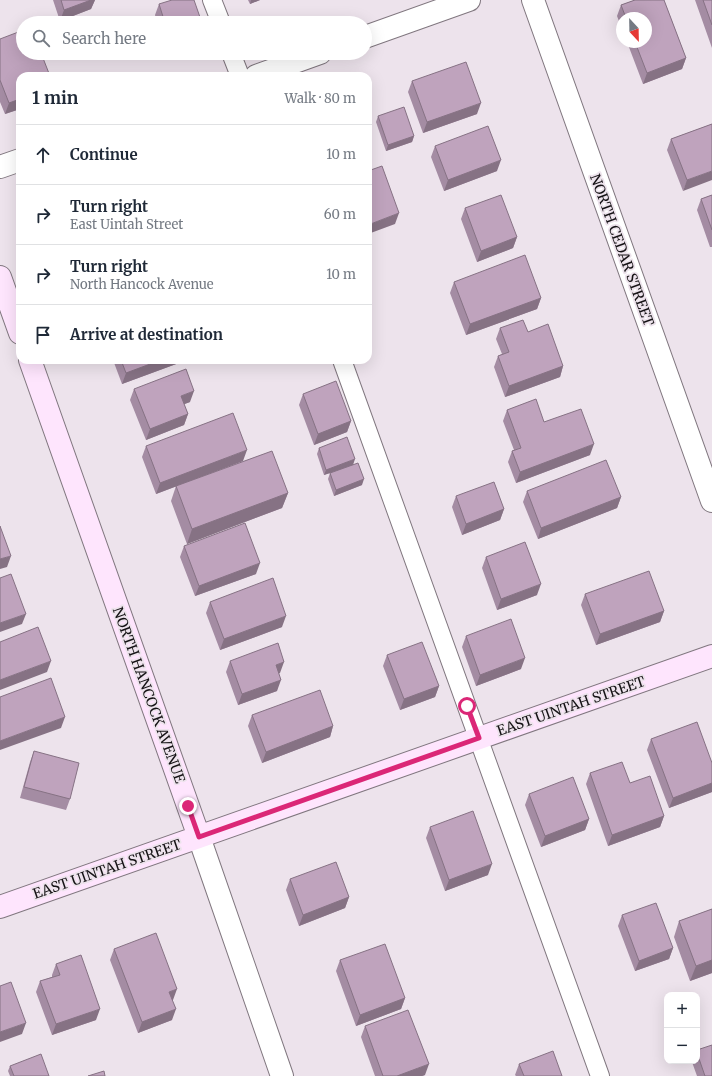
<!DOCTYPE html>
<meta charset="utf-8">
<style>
:root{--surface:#fff;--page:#f6f6f7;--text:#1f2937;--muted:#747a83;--line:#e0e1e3}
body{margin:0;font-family:Merriweather,serif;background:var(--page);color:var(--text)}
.controls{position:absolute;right:12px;bottom:12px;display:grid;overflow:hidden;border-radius:8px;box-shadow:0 4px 16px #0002}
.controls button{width:36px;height:36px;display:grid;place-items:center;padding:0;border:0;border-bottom:1px solid var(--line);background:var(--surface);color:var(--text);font:20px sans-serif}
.compass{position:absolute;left:616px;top:12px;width:36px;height:36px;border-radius:50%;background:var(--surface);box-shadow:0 4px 16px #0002;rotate:158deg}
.stop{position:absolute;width:12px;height:12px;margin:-9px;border:3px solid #db2777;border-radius:50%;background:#fff}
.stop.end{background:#db2777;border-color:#fff;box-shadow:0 1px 4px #0008}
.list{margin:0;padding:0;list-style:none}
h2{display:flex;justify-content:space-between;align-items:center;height:52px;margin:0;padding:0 16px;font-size:17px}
h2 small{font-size:13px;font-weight:400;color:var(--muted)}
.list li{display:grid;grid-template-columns:26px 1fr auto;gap:12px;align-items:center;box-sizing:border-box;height:60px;padding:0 16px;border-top:1px solid var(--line)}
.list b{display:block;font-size:15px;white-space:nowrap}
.list p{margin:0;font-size:13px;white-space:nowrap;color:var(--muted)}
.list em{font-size:13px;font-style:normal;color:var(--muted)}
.icon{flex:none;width:22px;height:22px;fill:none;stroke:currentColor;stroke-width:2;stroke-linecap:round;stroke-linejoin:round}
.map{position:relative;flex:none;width:712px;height:1076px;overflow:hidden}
.search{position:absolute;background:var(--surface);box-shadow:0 4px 16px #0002;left:16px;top:16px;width:356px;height:44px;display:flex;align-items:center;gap:10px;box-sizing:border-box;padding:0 14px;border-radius:22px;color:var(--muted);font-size:15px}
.panel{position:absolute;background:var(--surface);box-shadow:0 4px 16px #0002;left:16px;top:72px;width:356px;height:292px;border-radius:12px}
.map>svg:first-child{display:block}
</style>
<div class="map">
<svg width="712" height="1076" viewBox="0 0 712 1076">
<rect width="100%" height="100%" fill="#ede3ec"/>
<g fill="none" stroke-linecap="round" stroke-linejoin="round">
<defs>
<path id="service" d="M212 0 221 23
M231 53 240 76
M342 360 600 1076"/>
<path id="minor" d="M533 0 712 501
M365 37 469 0
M256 76 320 53
M0 167 20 160
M199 837 282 1076"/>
<path id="secondary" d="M0 277 20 333
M30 360 199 837
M0 907 712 656"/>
</defs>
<!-- service casing -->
<use href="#service" stroke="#80777f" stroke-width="20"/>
<!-- minor casing -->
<use href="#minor" stroke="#80777f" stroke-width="24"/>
<!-- secondary casing -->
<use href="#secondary" stroke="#80777f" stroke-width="24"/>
<!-- service -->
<use href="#service" stroke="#fff" stroke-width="18"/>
<!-- minor -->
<use href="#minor" stroke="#fff" stroke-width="22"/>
<!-- secondary -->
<use href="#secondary" stroke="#fee5fd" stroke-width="22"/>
</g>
<!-- wall -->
<path fill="#a48ca3" d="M53 0H95L91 9 60 21Z
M248 0H260L250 4Z
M635 0H664L686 58 682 69 643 84 627 42H646V18H622V29L617 16 621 5Z
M695 0H712V48Z
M159 4 202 23H157L155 15Z
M0 39 23 53 20 76V109L5 114 0 102Z
M412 81 477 114 423 133 408 92Z
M378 116 414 136 412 142 386 151 376 122Z
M712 124 683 191 667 150 671 139Z
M435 146 497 171 444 191 431 157Z
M712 195V247H710L697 210 701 199Z
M465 208 517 237 513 248 477 262 461 219Z
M454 282 541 298 537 309 466 335 450 293Z
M500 328 528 332 563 366 560 377 505 397 494 367 498 356 502 354 496 339Z
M113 360H187L122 384Z
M134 389 190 402 184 404 188 414 184 425 146 440 130 400Z
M303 394 351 421 347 432 314 445 299 405Z
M507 410 544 422 590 455 516 483 508 462 512 451 514 450 503 421Z
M146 446 243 461 156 494 142 457Z
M319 448 353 465 362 485 334 496 328 479 330 473 324 475 317 454Z
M176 486 288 493 282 508 187 544 171 501Z
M527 491 621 497 617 508 538 539 523 502Z
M456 496 504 509 500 520 462 535 452 507Z
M184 546 256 574 195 596 180 557Z
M486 557 537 595 497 610 482 568Z
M585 594 664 611 660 622 596 645 581 605Z
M210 602 282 627 220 650 206 613Z
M466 636 521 669 476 686 462 647Z
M387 655 439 686 435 697 400 710 383 666Z
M230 661 280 673H279L277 691 238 705 226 672Z
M252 715 333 726 330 737 262 763 248 726Z
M651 739 712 763V792L669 808 647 750Z
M34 751 70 799 66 810 20 798 30 762Z
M590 773 630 783 664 816 660 827 608 846 586 784Z
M529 794 589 819 585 830 541 847 525 805Z
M430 827 488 875 445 891 426 838Z
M290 879 349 897 345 908 299 926 286 890Z
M712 909V973L690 981 674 937 679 921Z
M622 915 673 948 669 959 635 971 618 926Z
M114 949 173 1000H172V1020L138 1033 110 960Z
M340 960 405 998 401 1009 356 1026 336 971Z
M56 964 96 1020 52 1035 36 992 40 981 52 977V975Z
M365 1026 425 1075 422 1076H375L361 1037Z
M697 1050 712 1076H697L692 1062V1061H697Z
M519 1064 562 1076H516L515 1075Z
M10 1066 49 1076H10L8 1071Z"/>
<!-- shaded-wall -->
<path fill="#867284" d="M91 0H95L91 9 60 21 64 10Z
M251 0H260L250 4Z
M686 58 682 69 643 84 647 73Z
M20 99V109L5 114 9 103Z
M481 103 477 114 423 133 427 122Z
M414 136 412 142 386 151 388 145Z
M501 160 497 171 444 191 448 180Z
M712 171V180L683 191 687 180Z
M399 213 395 224 368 234V225Z
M517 237 513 248 477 262 481 251Z
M541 298 537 309 466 335 470 324Z
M161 360H187L122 384 126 373Z
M563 366 560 377 505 397 509 386Z
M194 391 190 402 177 407 181 396Z
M188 414 184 425 146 440 150 429Z
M351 421 347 432 314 445 318 434Z
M594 444 590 455 516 483 520 472Z
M247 450 243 461 156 494 160 483Z
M355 459 353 465 324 475 326 470Z
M364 479 362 485 334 496 336 490Z
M288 493 282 508 187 544 192 529Z
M621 497 617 508 538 539 541 528Z
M504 509 500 520 462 535 466 524Z
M11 556 7 567 0 569V559Z
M260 563 256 574 195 596 199 586Z
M541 584 537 595 497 610 501 599Z
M664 611 660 622 596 645 600 634Z
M26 614 22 624 0 632V623Z
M286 616 282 627 220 650 224 639Z
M525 658 521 669 476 686 480 675Z
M51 661 47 672 0 690V680Z
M284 662 280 673 272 676 276 665Z
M281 680 277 691 238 705 242 694Z
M439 686 435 697 400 710 404 699Z
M65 717 61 728 0 750V741Z
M333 726 330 737 262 763 266 752Z
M712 783V792L669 808 673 798Z
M664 816 660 827 608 846 612 835Z
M589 819 585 830 541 847 545 836Z
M492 864 488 875 445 891 449 880Z
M349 897 345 908 299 926 303 915Z
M673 948 669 959 635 971 639 961Z
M712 960V973L690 981 696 966Z
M177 989 173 1000 165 1003 169 992Z
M405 998 401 1009 356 1026 360 1015Z
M100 1009 96 1020 52 1035 56 1024Z
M176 1009 172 1020 138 1033 142 1022Z
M26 1023 22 1034 0 1042V1032Z
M429 1064 425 1075 422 1076H397Z"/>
<!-- building -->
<path fill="#bfa3bd" stroke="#867284" d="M61 0H91L64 10Z
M172 0H194L202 23H165L159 4Z
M635 0H664L686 58 647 73 635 42H646V18H626L621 5Z
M703 0H712V25Z
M21 31 23 35V53H41L50 76H20V99L9 103 0 80V39Z
M466 62 481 103 427 122 412 81Z
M404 107 414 136 388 145 378 116Z
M712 124V171L687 180 671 139Z
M488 126 501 160 448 180 435 146Z
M382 166 399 213 368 225V171Z
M501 195 517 237 481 251 465 208Z
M712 195V230L701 199Z
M525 255 541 298 470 324 454 282Z
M523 320 528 332 548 324 563 366 509 386 498 356 509 352 500 328Z
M121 360H161L126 373Z
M186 369 194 391 181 396 188 414 150 429 134 389Z
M336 381 351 421 318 434 303 394Z
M536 399 544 422 581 409 594 444 520 472 512 451 521 448 507 410Z
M233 413 247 450 160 483 146 446Z
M347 437 355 459 326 470 319 448Z
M272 451 288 493 192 529 176 486Z
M606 460 621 497 541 528 527 491Z
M358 463 364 479 336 490 330 473Z
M494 482 504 509 466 524 456 496Z
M245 523 260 563 199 586 184 546Z
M0 526 11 556 0 559Z
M525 542 541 584 501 599 486 557Z
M649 571 664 611 600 634 585 594Z
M11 574 26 614 0 623V578Z
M273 578 286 616 224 639 210 602Z
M511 619 525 658 480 675 466 636Z
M38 627 51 661 0 680V642Z
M422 642 439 686 404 699 387 655Z
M278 643 284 662 276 665 281 680 242 694 230 661Z
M51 678 65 717 0 741V697Z
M320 690 333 726 266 752 252 715Z
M697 722 712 763V783L673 798 651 739Z
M34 751 79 763 70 799 24 787Z
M622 762 630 783 650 776 664 816 612 835 590 773Z
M573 777 589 819 545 836 529 794Z
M473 811 492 864 449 880 430 827Z
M336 862 349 897 303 915 290 879Z
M656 903 673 948 639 961 622 915Z
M712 909V960L696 966 679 921Z
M156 933 177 989 169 992 176 1009 142 1022 114 949Z
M385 944 405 998 360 1015 340 960Z
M81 955 100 1009 56 1024 40 981 60 975 56 964Z
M11 982 26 1023 0 1032V986Z
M408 1010 429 1064 397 1076H383L365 1026Z
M712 1045V1076H705L697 1053V1050Z
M553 1051 562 1076H524L519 1064Z
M41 1054 49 1076H14L10 1066Z
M104 1071 105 1076H88Z"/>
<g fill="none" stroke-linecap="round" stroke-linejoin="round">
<!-- route -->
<path stroke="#db2777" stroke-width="5" d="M188 806 199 837 479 738 467 706"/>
</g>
<g text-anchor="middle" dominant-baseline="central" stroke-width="3.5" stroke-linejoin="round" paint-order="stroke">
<!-- street labels -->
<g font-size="14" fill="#151215" stroke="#ede3ec">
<text transform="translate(622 250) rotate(70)">NORTH CEDAR STREET</text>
<text transform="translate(149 695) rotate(70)">NORTH HANCOCK AVENUE</text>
<text transform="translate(571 706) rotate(-19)">EAST UINTAH STREET</text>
<text transform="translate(107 869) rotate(-19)">EAST UINTAH STREET</text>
</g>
</g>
</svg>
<div class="controls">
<button>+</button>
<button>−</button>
</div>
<svg class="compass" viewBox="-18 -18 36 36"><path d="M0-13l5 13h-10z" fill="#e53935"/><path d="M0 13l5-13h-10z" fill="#747a83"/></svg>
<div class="stop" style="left:467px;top:706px"></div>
<div class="stop end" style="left:188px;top:806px"></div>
<div class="search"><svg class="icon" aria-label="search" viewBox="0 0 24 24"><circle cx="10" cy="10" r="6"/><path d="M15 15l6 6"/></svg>Search here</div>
<section class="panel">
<h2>1 min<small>Walk · 80 m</small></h2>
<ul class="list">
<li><svg class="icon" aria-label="ahead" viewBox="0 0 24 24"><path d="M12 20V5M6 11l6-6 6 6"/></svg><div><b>Continue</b></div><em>10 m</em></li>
<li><svg class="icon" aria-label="right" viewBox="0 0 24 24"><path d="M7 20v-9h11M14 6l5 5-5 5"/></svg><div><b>Turn right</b><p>East Uintah Street</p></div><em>60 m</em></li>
<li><svg class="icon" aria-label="right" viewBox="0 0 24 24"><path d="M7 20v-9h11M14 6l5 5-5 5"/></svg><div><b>Turn right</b><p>North Hancock Avenue</p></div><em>10 m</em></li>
<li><svg class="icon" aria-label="arrive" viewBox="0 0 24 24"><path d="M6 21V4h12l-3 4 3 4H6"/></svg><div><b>Arrive at destination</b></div></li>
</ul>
</section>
</div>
